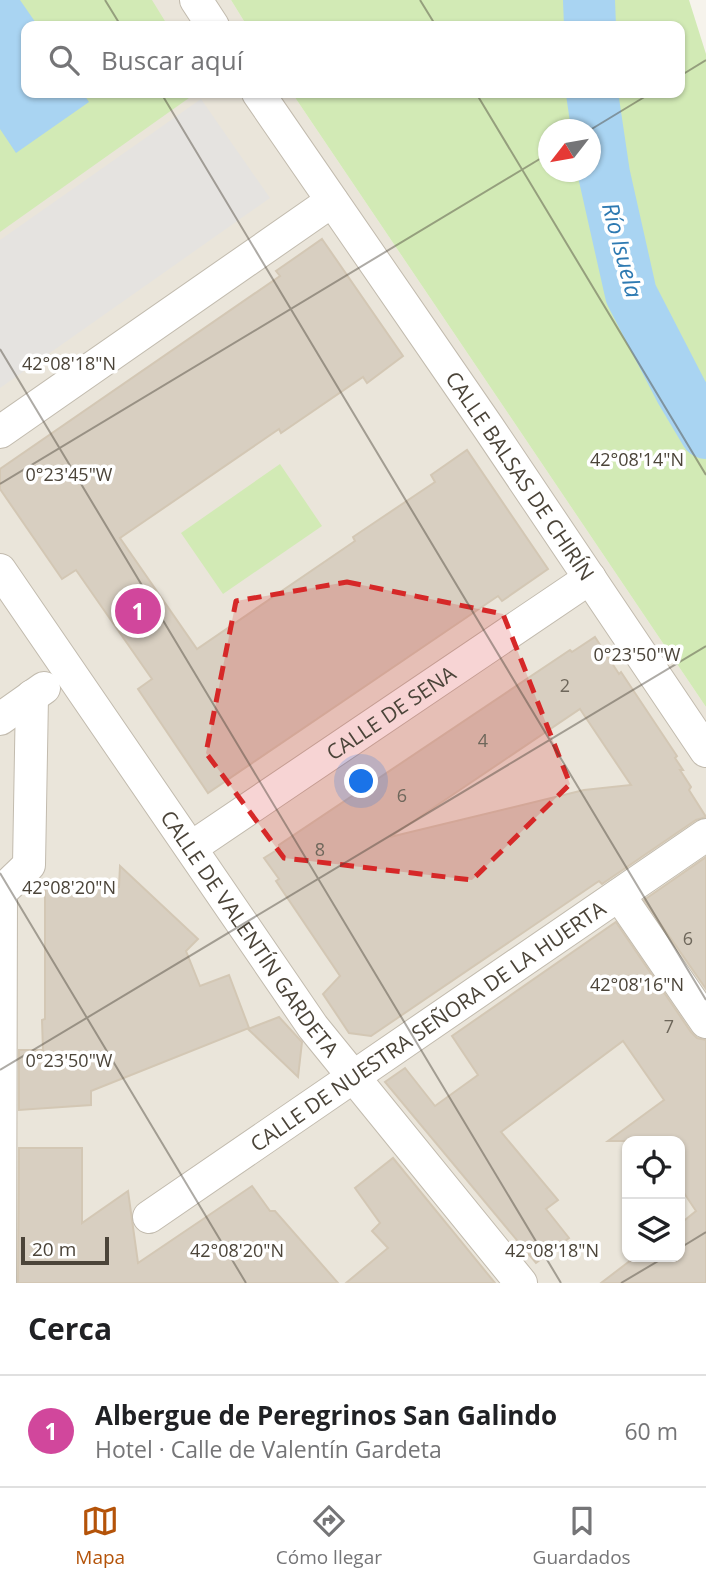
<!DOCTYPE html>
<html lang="es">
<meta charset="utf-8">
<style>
:root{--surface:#fff;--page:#f2f2f2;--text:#202124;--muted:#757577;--line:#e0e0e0;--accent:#b45309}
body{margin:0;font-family:"Open Sans",sans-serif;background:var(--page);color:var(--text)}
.controls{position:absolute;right:21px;bottom:21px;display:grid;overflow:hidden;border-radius:14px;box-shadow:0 2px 5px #0004}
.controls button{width:63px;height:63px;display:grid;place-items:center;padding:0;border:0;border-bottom:2px solid var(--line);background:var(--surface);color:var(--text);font:35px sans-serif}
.compass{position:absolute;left:538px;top:119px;width:63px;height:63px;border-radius:50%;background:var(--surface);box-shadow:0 2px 5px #0004;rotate:239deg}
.scale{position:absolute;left:21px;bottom:18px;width:88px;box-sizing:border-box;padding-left:7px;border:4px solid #4b4439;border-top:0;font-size:19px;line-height:24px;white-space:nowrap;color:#4b4439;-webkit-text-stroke:5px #fff;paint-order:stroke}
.you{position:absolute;left:362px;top:782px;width:24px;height:24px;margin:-18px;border:5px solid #fff;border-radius:50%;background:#1a73e8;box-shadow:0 0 0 10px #1a73e833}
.badge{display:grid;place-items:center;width:46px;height:46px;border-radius:50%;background:var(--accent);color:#fff;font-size:23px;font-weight:700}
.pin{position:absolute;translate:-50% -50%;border:4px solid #fff;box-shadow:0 2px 7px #0006}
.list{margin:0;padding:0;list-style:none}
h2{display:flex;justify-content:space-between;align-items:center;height:91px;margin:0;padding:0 28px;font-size:30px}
h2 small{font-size:23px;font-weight:400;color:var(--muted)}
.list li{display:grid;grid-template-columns:46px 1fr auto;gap:21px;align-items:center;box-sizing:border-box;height:112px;padding:0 28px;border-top:2px solid var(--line)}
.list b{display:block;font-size:26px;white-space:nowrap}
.list p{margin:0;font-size:23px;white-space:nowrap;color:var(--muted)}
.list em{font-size:23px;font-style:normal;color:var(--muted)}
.icon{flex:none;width:38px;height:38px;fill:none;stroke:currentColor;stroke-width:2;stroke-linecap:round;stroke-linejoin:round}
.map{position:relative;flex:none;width:706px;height:1283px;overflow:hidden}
.search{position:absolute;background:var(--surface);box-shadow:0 2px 5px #0004;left:21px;right:21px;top:21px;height:77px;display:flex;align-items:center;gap:18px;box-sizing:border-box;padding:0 24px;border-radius:14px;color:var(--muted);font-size:26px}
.sheet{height:203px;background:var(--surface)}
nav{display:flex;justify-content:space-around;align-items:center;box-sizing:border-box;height:98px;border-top:2px solid var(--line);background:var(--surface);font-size:19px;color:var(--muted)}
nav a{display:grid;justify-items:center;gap:4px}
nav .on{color:var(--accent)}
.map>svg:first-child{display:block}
</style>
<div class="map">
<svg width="706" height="1283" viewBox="0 0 706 1283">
<rect width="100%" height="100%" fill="#f6f3ec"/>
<!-- residential -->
<path fill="#eae5da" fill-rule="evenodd" d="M0 0H231L247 26H26V93H292L706 707V1283H0ZM627 1141H680V1257H627Z"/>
<!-- green -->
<path fill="#d2eab5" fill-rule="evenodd" d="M0 0H152L168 26H26V93H196L0 232Z
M231 0H689L706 54V707L292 93H680V26H247ZM548 130H590V172H548Z
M280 464 322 526 223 594 181 533Z"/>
<!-- parking -->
<path fill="#e5e3e0" d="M201 99 270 198 0 388V240Z"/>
<!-- water -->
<path fill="#a9d4f2" d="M0 0H20L38 26H26V93H83L89 102 16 153 0 129Z"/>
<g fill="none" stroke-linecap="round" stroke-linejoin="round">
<!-- river -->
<path stroke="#a9d4f2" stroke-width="52" d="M589 0 590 26
M592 93 604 174 631 294 681 391 706 433"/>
</g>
<!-- building -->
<path fill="#d8cfc1" stroke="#d3c7b4" stroke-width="2" fill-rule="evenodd" d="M322 239 403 356 367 383 363 377 281 433 279 429 120 538 197 649 355 541 353 537 435 482 431 475 467 450 548 569 502 601 498 596 208 793 138 689 152 679 76 570 62 579 0 489V469L280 276 276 271Z
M595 637 619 674 621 672 677 756 675 758 683 770H680L691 787 689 790 706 817 696 820 602 884 599 881 371 1036 349 1033 323 994 340 976 276 881 279 879 264 858 280 848 279 845 570 650 572 652ZM580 709 631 785 584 790 390 837Z
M706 857V989L644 900Z
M120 866 198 939 186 951 200 986 229 975 249 1028 91 1091V1105L19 1110V1050H43L42 1020 45 1019V889L119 887Z
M616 922 691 1032 697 1038 706 1040V1283H601L635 1257H680V1224L696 1211 680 1187V1141H608L664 1100 623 1041 501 1132 558 1200 546 1209 569 1238 536 1263 385 1082 405 1068 435 1106 478 1075 452 1036Z
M279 1017 302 1042 298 1077 248 1029Z
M19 1148H82V1223L128 1191 138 1263 252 1186 270 1211H275L338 1283H18Z
M393 1158 495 1283H346L388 1248 372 1231 380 1223 355 1188Z"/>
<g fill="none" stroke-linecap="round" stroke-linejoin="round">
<defs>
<g id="minor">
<path d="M196 0 213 26"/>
<path id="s1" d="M258 93 488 427 706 751"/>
<path d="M0 432 332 201"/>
<path id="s2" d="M0 570 313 1027 521 1283"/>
<path d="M0 719 44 688"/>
<path id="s3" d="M192 847 590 578"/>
<path d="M619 895 706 1022"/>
<path id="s4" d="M149 1217 706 835"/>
<path d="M0 1283 1 892 29 865 32 696"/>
</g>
</defs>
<!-- minor casing -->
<use href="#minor" stroke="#c2bbae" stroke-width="34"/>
<!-- minor -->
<use href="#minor" stroke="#fff" stroke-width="32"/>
</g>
<!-- marked area -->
<path fill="#d62828" fill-opacity="0.2" stroke="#d62828" stroke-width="5" stroke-dasharray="14 9" stroke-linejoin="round" d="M347 582 503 614 570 784 472 880 284 858 206 753 236 601Z"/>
<!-- ticks -->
<path fill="none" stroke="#4b4439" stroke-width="2" stroke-opacity="0.45" d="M105 0 121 26M420 0 436 26M680 76 706 60M161 93 706 1000M476 93 706 475M590 130 651 93M0 349 561 1283M0 484 548 154M0 873 246 1283M0 1070 706 646M680 1248 706 1232M621 1283 665 1257"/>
<g text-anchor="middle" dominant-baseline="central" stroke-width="7" stroke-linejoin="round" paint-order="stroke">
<!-- number labels -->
<g font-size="18" fill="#6e675b">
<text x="565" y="685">2</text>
<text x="483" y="740">4</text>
<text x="402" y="795">6</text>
<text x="320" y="849">8</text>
<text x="688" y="938">6</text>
<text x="669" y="1026">7</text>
</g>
<!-- street labels -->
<g font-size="21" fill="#4b4439" stroke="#fff">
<text stroke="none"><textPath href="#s1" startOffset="464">CALLE BALSAS DE CHIRÍN</textPath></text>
<text stroke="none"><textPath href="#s3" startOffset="240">CALLE DE SENA</textPath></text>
<text stroke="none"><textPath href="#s2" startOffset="441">CALLE DE VALENTÍN GARDETA</textPath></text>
<text stroke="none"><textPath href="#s4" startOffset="338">CALLE DE NUESTRA SEÑORA DE LA HUERTA</textPath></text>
</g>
<!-- water labels -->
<g font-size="23" font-style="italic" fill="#2e7ab2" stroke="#fff">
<text transform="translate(623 250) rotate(75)">Río Isuela</text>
</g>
</g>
<g font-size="18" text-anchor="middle" fill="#4b4439" stroke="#fff" stroke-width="7" stroke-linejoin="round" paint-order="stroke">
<text x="69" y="370">42°08'18"N</text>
<text x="637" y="466">42°08'14"N</text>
<text x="69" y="481">0°23'45"W</text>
<text x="637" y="661">0°23'50"W</text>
<text x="69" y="894">42°08'20"N</text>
<text x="637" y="991">42°08'16"N</text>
<text x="69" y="1067">0°23'50"W</text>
<text x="237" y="1257">42°08'20"N</text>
<text x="552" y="1257">42°08'18"N</text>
</g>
</svg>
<div class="controls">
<button><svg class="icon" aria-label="locate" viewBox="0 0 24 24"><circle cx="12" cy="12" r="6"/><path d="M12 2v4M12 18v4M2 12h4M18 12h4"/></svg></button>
<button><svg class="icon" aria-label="layers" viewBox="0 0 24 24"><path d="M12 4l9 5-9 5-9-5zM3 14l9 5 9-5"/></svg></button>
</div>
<svg class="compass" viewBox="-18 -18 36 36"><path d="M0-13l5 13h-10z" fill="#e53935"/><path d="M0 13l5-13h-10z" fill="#757577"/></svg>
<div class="scale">20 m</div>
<div class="you"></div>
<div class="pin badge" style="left:138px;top:611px;background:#d1479c">1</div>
<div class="search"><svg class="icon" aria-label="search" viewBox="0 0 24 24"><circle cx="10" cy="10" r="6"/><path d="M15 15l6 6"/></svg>Buscar aquí</div>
</div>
<section class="sheet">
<h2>Cerca<small></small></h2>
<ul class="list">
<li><span class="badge" style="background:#d1479c">1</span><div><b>Albergue de Peregrinos San Galindo</b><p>Hotel · Calle de Valentín Gardeta</p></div><em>60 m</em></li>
</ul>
</section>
<nav>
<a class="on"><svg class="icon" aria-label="map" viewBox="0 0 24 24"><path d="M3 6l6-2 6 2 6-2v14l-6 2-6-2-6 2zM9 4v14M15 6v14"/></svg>Mapa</a>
<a><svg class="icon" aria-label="directions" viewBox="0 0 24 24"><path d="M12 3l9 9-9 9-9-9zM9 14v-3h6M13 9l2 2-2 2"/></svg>Cómo llegar</a>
<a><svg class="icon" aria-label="saved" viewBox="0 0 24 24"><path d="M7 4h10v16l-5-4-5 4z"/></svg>Guardados</a>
</nav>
